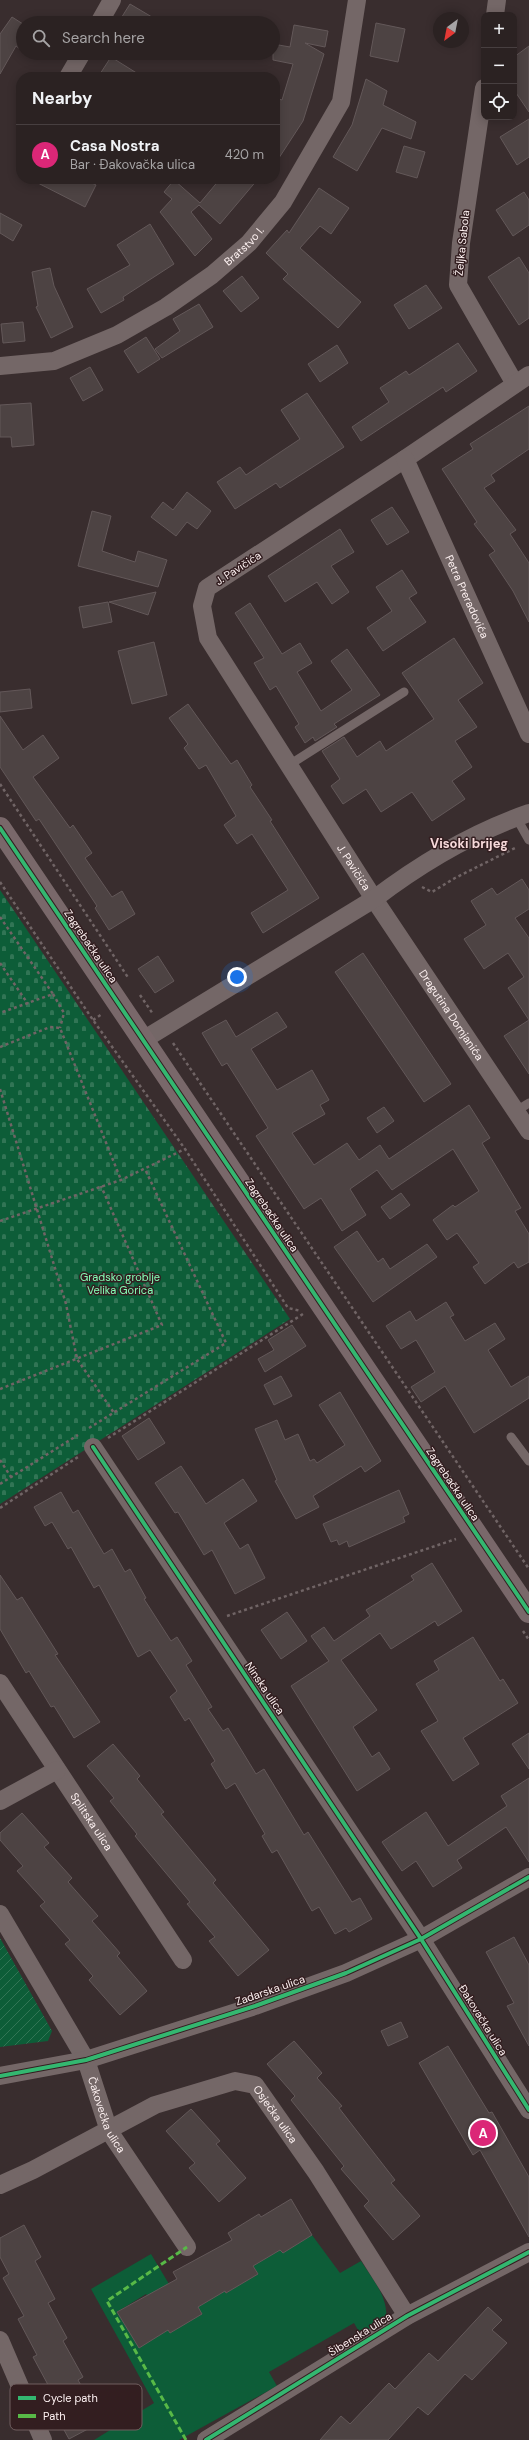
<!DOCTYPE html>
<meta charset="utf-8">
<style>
:root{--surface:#2b2222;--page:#332a2a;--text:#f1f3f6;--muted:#a6a4a5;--line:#473f40;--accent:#db2777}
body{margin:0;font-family:"DM Sans",sans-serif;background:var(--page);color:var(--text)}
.controls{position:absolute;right:12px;top:12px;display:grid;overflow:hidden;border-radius:8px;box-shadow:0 2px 10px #0003}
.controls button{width:36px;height:36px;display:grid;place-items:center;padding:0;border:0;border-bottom:1px solid var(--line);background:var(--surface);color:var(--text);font:20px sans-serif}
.compass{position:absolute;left:433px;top:12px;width:36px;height:36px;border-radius:50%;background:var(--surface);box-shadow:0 2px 10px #0003;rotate:212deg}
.you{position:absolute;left:237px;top:977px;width:14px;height:14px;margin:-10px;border:3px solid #fff;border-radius:50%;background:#1a73e8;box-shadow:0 0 0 6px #1a73e833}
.badge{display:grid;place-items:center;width:26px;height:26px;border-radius:50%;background:var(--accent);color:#fff;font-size:13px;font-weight:700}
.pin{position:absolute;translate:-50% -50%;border:2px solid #fff;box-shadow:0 1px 4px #0006}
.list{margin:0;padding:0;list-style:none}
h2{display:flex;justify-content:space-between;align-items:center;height:52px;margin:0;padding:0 16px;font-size:17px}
h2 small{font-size:13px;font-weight:400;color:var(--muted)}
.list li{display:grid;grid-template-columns:26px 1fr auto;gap:12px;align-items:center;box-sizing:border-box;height:60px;padding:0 16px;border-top:1px solid var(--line)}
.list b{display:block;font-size:15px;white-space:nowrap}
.list p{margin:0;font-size:13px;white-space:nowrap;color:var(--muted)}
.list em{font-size:13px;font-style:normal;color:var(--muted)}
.icon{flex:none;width:22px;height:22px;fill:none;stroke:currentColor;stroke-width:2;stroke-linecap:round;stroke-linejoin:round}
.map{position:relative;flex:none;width:529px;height:2440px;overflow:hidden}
.search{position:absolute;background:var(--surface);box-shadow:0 2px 10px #0003;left:16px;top:16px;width:264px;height:44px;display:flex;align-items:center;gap:10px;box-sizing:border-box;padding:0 14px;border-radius:22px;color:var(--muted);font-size:15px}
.panel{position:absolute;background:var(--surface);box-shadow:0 2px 10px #0003;left:16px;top:72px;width:264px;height:112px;border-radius:16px}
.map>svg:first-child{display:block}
</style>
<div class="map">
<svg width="529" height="2440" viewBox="0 0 529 2440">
<defs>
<pattern id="cemetery-stones" width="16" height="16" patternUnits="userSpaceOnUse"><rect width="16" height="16" fill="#0d5d38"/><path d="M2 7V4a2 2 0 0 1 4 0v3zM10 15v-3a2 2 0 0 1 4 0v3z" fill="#317555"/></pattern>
<pattern id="garden-furrows" width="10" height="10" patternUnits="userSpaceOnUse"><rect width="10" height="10" fill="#0d5d38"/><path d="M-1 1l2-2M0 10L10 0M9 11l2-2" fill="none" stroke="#317555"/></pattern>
</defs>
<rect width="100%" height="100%" fill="#392d2e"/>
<!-- grass -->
<path fill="#0d5d38" d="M312 2235 340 2273 361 2261C373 2280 389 2297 386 2321L362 2337 354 2323 269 2372 277 2386 179 2440H94L154 2403 91 2289 151 2254 169 2284 148 2296 146 2294 117 2312 139 2348 168 2330 170 2333 202 2314 198 2307 225 2291 226 2293 258 2274 253 2266 280 2250 283 2253Z"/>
<!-- cemetery -->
<path fill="url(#cemetery-stones)" d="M0 890 290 1319 0 1504Z"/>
<!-- garden -->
<path fill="url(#garden-furrows)" d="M0 1938 52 2031 48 2041 0 2047Z"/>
<!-- building -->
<path fill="#4d4343" stroke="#635859" d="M130 4 162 23H118Z
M12 17 23 24V51L16 46 0 74V34Z
M376 23 405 29 398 62 370 56Z
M294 25 328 31 325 47 305 43 324 54 303 121 275 164V98L282 100 293 64 273 60V44L290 47Z
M529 46V112L514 90V57Z
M111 57 143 77H98Z
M366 79 387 91 383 105 416 122 411 139 382 128 357 171 333 157 352 125Z
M529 119V157L517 165 500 137Z
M404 146 425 152 417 178 396 172Z
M30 179H84L96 185 85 207Z
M220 179H258L220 224 199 205 191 212 212 239 195 256 160 212 172 199 164 192 174 180 200 203Z
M319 188 349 208 331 234 320 226 300 248 361 302 338 328 283 279 288 274 266 253 287 230 289 233Z
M524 192 529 200V225L513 236 496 210Z
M0 213 22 225 13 241 0 233Z
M150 224 174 264 123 297 124 300 101 313 87 289 130 265 117 245Z
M519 257 529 273V318L519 325 488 277Z
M50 268 54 286 73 327 51 338 36 307 38 306 32 272Z
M242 276 259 298 241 312 223 291Z
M426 285 442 308 409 329 394 305Z
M199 304 213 327 162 358 155 349 180 331 173 319Z
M23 322 25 341 3 343 1 324Z
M146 337 160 359 138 373 124 351Z
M458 343 477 371 446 392 443 387 361 441 352 427 389 402 380 388 406 371 409 375Z
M337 345 348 363 320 382 308 364Z
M90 367 103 390 83 401 70 378Z
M307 393 344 447 280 488 276 483 235 509 217 482 240 467 246 475 300 439 281 410Z
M31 403 34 445 12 447 11 437H0V405Z
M529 406V449L491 475 495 481 484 488 516 530 510 534 529 563V622L513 591 489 555 495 551 474 524 477 522 442 469 473 449 470 444Z
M187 492 211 511 197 529 187 522 176 536 151 517 163 502 173 510Z
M392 507 409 532 387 545 371 520Z
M92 511 111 516 102 551 135 562 138 551 167 560 158 587 78 566Z
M340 529 354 552 331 566 349 592 332 604 317 582 285 602 268 576Z
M402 570 417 593 409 598 426 622 383 651 367 628 392 611 376 587Z
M156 592 148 615 109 602Z
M108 602 112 622 83 628 79 607Z
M250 603 282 654 300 643 312 663 297 672 321 711 352 690 331 661 347 649 380 695 334 724 337 727 315 741 313 737 305 743 295 727 299 724 276 686 270 690 254 663 264 658 235 613Z
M454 638 483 683 458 700 477 727 455 741 472 767 452 781 465 799 432 821 412 792 381 812 366 789 343 804 331 786 340 779 322 751 344 737 357 757 380 741 386 751 434 719 402 673Z
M154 642 167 695 132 704 118 651Z
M30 689 32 708 0 712V692Z
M188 704 231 764 237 760 252 785 250 787 272 820 270 821 319 898 263 933 251 913 288 890 252 834 237 844 224 825 236 816 206 765 199 769 184 748 188 744 169 718Z
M0 716 23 750 43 735 59 758 33 777 70 828 73 825 92 853 85 858 112 897 122 891 135 914 109 930 95 908 97 906 39 819 36 821 0 767Z
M522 879 529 890V909L515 918 529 938V1074L504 1036 529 1020 508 988 524 977 508 953 484 969 464 939 486 925 471 901 492 888 497 895Z
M363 953 451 1084 424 1102 335 972Z
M158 956 174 981 155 993 138 969Z
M277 1012 287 1027 251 1049 277 1090 312 1070 329 1100 320 1105 325 1114 292 1133 314 1165 347 1143 359 1160 380 1145 389 1159 469 1105 490 1138 482 1143 521 1208 515 1211 529 1234V1262L518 1268 514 1262 485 1284 473 1267 479 1263 457 1233 447 1240 433 1220 453 1205 455 1207 479 1191 453 1149 392 1190 377 1170 350 1189 366 1215 342 1231 321 1198 304 1209 256 1136 268 1128 227 1063 222 1066 202 1033 226 1020 236 1037Z
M384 1107 394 1121 377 1133 367 1118Z
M401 1193 410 1205 390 1219 381 1207Z
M357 1231 378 1262 383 1258 390 1269 427 1244 437 1257 373 1302 334 1247Z
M446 1302 454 1315 450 1317 465 1341 495 1323 505 1339 488 1350 511 1387 529 1376V1398L474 1433 445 1386 421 1402 411 1387 435 1372 416 1340 401 1349 386 1326 410 1311 416 1321Z
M292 1325 306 1346 265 1372 258 1359 274 1350 268 1340Z
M281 1376 292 1396 274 1405 264 1385Z
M340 1392 381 1461 365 1472 361 1466 313 1496 319 1507 296 1519 275 1481 277 1480 255 1429 277 1420 285 1440 298 1434 310 1461 314 1459 317 1463 345 1445 319 1405Z
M149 1418 165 1443 138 1460 122 1436Z
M181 1466 206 1504 243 1479 257 1501 224 1523 240 1549 248 1544 265 1578 235 1594 212 1550 204 1555 178 1512 175 1513 155 1483Z
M399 1490 409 1514 403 1517 405 1522 349 1547 347 1541 339 1545 337 1540 331 1542 323 1524Z
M61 1492 73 1513 78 1510 104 1554 112 1549 125 1572 130 1569 146 1598 144 1599 171 1641 177 1637 192 1661 186 1665 212 1707 208 1709 223 1731 228 1728 256 1774 264 1769 304 1835 308 1832 352 1902 360 1898 372 1919 349 1932 346 1928 335 1934 319 1907 312 1911 277 1850 272 1853 262 1836 265 1834 235 1783 226 1789 211 1764 215 1761 189 1718 185 1721 170 1697 177 1691 150 1650 138 1657 99 1585 94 1588 71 1547 68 1549 52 1522 45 1526 34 1507Z
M432 1563 462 1611 438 1626 435 1621 391 1649 380 1633 341 1660 377 1710 353 1727 372 1757 379 1752 390 1769 357 1791 291 1686 329 1661 311 1636 324 1627 334 1641 370 1616 366 1610 414 1580 411 1576Z
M0 1575 17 1600 22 1597 58 1654 55 1655 100 1722 74 1738 54 1706 51 1707 29 1671 26 1673 0 1629Z
M287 1612 307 1641 281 1659 261 1630Z
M473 1637 500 1681 503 1679 518 1703 463 1738 479 1764 453 1781 421 1731 438 1721 416 1684 439 1670 434 1661Z
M529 1733V1769L512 1744Z
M113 1744 140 1776 137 1779 164 1812 161 1814 216 1880 213 1883 269 1950 238 1976 209 1941 215 1937 187 1904 190 1902 135 1836 137 1834 110 1801 114 1798 87 1766Z
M529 1778V1862L506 1827 457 1860 462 1868 433 1887 416 1861 402 1871 382 1842 426 1812 448 1846 507 1806 501 1796Z
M22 1813 49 1843 44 1847 72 1878 68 1882 98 1916 92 1921 120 1953 117 1956 147 1991 120 2015 89 1980 93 1976 65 1944 70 1940 40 1906 45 1902 17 1871 23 1866 0 1840V1833Z
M514 1937 529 1965V2046L507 2006 514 2003 486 1952Z
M401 2022 408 2037 388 2046 381 2031Z
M294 2041 322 2073 317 2078 342 2106 339 2108 395 2180 391 2183 420 2216 393 2240 364 2206 369 2201 341 2169 344 2166 291 2100 295 2096 267 2064Z
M448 2046 489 2113 492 2112 529 2177V2237L480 2150 473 2155 419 2063Z
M191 2109 220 2141 216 2144 246 2178 219 2202 189 2168 195 2163 166 2131Z
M291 2199 312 2235 283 2253 280 2250 253 2266 258 2274 226 2293 225 2291 198 2307 202 2314 170 2333 168 2330 139 2348 117 2312 177 2279 173 2272 232 2240 228 2233 259 2214 261 2217Z
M24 2225 41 2257 35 2261 55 2299 48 2303 67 2338 63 2341 83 2377 78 2380 101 2422 69 2439 46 2397 53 2394 33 2357 37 2355 18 2319 24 2316 3 2278 9 2274 0 2257V2238Z
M488 2307 502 2320 492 2330 507 2343 472 2380 465 2374 428 2415 418 2407 388 2440H320L341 2416 350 2424 389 2383 395 2389 429 2353 438 2361Z"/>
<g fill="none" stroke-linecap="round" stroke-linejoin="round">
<!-- path -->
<path stroke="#706465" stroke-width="2.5" stroke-dasharray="3 3" stroke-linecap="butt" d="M0 784 129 979
M0 882 93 1020 185 1149 288 1308 301 1311
M422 887 432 892 455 878 517 847
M0 917 53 994 0 1013
M0 963 28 1004
M53 994 64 1013 60 1028
M140 995 153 1014
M93 1020 102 1014
M173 1043 529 1569
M0 1047 50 1027 60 1028 121 1180
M0 1089 66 1304 77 1359 114 1413
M0 1221 121 1180 185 1149
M0 1389 162 1325 101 1186
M89 1428 226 1343 145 1169
M108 1438 303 1314
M0 1460 11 1477
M0 1484 78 1435
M0 1508 78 1457
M227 1616 456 1539
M523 1631 529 1640"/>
<!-- lane -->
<path stroke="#746767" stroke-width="9" d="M289 765 404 692
M516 817 529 840
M516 1111 529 1103
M511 1437 529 1461"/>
<!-- street -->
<g stroke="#746767" stroke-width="18">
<path d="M495 15 497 0"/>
<path d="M99 23 112 0"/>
<path d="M68 77 82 53"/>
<path d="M484 88 461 243 458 285 515 384"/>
<path id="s1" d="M0 366 54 361 117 335 166 307 212 275 249 243 283 202 341 102 357 0"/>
<path id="s2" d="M529 375 405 459 207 588 202 606 208 638 374 899 529 1131"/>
<path id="s3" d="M405 459 529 734"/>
<path d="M143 1040 374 899C420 864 474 832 529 813"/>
<path d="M93 1447 421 1939 529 2110"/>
<path id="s4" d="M0 1683 183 1960"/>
<path d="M0 1801 57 1770"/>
<path id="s5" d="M0 1914 86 2060 109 2131 187 2247"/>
<path d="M0 2076 86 2060 255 2006 346 1973 421 1939 529 1877"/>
<path id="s6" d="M0 2185 33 2170 155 2105 235 2081 255 2085 316 2172 407 2316"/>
<path d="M0 2340 43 2440"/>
<path d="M206 2440 407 2316 529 2252"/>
</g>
<!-- secondary -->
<path stroke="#79686a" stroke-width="22" d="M0 828 529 1612"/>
<!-- quiet -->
<path stroke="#58b947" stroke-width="3" stroke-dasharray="6 3" stroke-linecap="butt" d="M186 2440 107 2301 187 2247"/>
<defs>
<path id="cycleway" d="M0 828 529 1612
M93 1447 421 1939 529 2110
M0 2076 86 2060 255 2006 346 1973 421 1939 529 1877
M206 2440 407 2316 529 2252"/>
</defs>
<!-- cycleway casing -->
<use href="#cycleway" stroke="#331e20" stroke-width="6"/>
<!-- cycleway -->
<use href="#cycleway" stroke="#33b770" stroke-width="4"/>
</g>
<g text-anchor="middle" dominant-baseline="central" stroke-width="3" stroke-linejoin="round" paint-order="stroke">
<!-- street labels -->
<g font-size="11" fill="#fef2f2" stroke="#331e20">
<text transform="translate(462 243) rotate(-84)">Željka Sabola</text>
<text stroke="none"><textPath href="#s1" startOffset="278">Bratstvo I.</textPath></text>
<text transform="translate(238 568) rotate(-33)">J. Pavičića</text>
<text stroke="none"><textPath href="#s3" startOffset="151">Petra Preradovića</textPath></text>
<text stroke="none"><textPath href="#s2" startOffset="709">J. Pavičića</textPath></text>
<text transform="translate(91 946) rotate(56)">Zagrebačka ulica</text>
<text stroke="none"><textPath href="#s2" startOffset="886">Dragutina Domjanića</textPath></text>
<text transform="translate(272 1215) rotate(56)">Zagrebačka ulica</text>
<text transform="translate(453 1484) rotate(56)">Zagrebačka ulica</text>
<text transform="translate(265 1688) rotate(56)">Ninska ulica</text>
<text stroke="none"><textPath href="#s4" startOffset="166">Splitska ulica</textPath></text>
<text transform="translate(270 1990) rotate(-19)">Zadarska ulica</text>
<text transform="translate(483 2020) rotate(58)">Đakovačka ulica</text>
<text stroke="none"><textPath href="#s5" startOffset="228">Čakovečka ulica</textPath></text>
<text stroke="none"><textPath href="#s6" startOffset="314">Osječka ulica</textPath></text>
<text transform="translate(360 2334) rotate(-32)">Šibenska ulica</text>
</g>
<!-- park labels -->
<g font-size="11" fill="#84feb6" stroke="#331e20">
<text x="120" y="1277">Gradsko groblje<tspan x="120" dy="13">Velika Gorica</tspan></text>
</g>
<!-- quarter labels -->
<g font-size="13" font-weight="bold" fill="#f7d9da" stroke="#331e20">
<text x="469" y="843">Visoki brijeg</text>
</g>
</g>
<!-- legend -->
<rect x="10" y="2384" width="132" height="46" rx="6" fill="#331e20" stroke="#705e5f" stroke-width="1"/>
<rect x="18" y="2396" width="18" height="4" fill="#33b770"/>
<rect x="18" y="2414" width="18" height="4" fill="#58b947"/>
<g font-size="11" fill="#fef2f2">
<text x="43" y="2402">Cycle path</text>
<text x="43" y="2420">Path</text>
</g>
</svg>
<div class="controls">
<button>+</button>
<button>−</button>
<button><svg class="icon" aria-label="locate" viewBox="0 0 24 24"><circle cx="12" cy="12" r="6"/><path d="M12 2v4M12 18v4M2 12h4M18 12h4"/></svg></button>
</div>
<svg class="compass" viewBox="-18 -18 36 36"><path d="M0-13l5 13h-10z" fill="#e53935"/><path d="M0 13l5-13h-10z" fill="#a6a4a5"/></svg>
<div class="you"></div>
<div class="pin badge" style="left:483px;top:2133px">A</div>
<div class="search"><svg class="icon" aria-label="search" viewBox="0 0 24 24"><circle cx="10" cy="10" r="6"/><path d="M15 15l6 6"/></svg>Search here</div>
<section class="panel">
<h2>Nearby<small></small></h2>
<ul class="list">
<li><span class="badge">A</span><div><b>Casa Nostra</b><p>Bar · Đakovačka ulica</p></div><em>420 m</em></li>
</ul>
</section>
</div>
